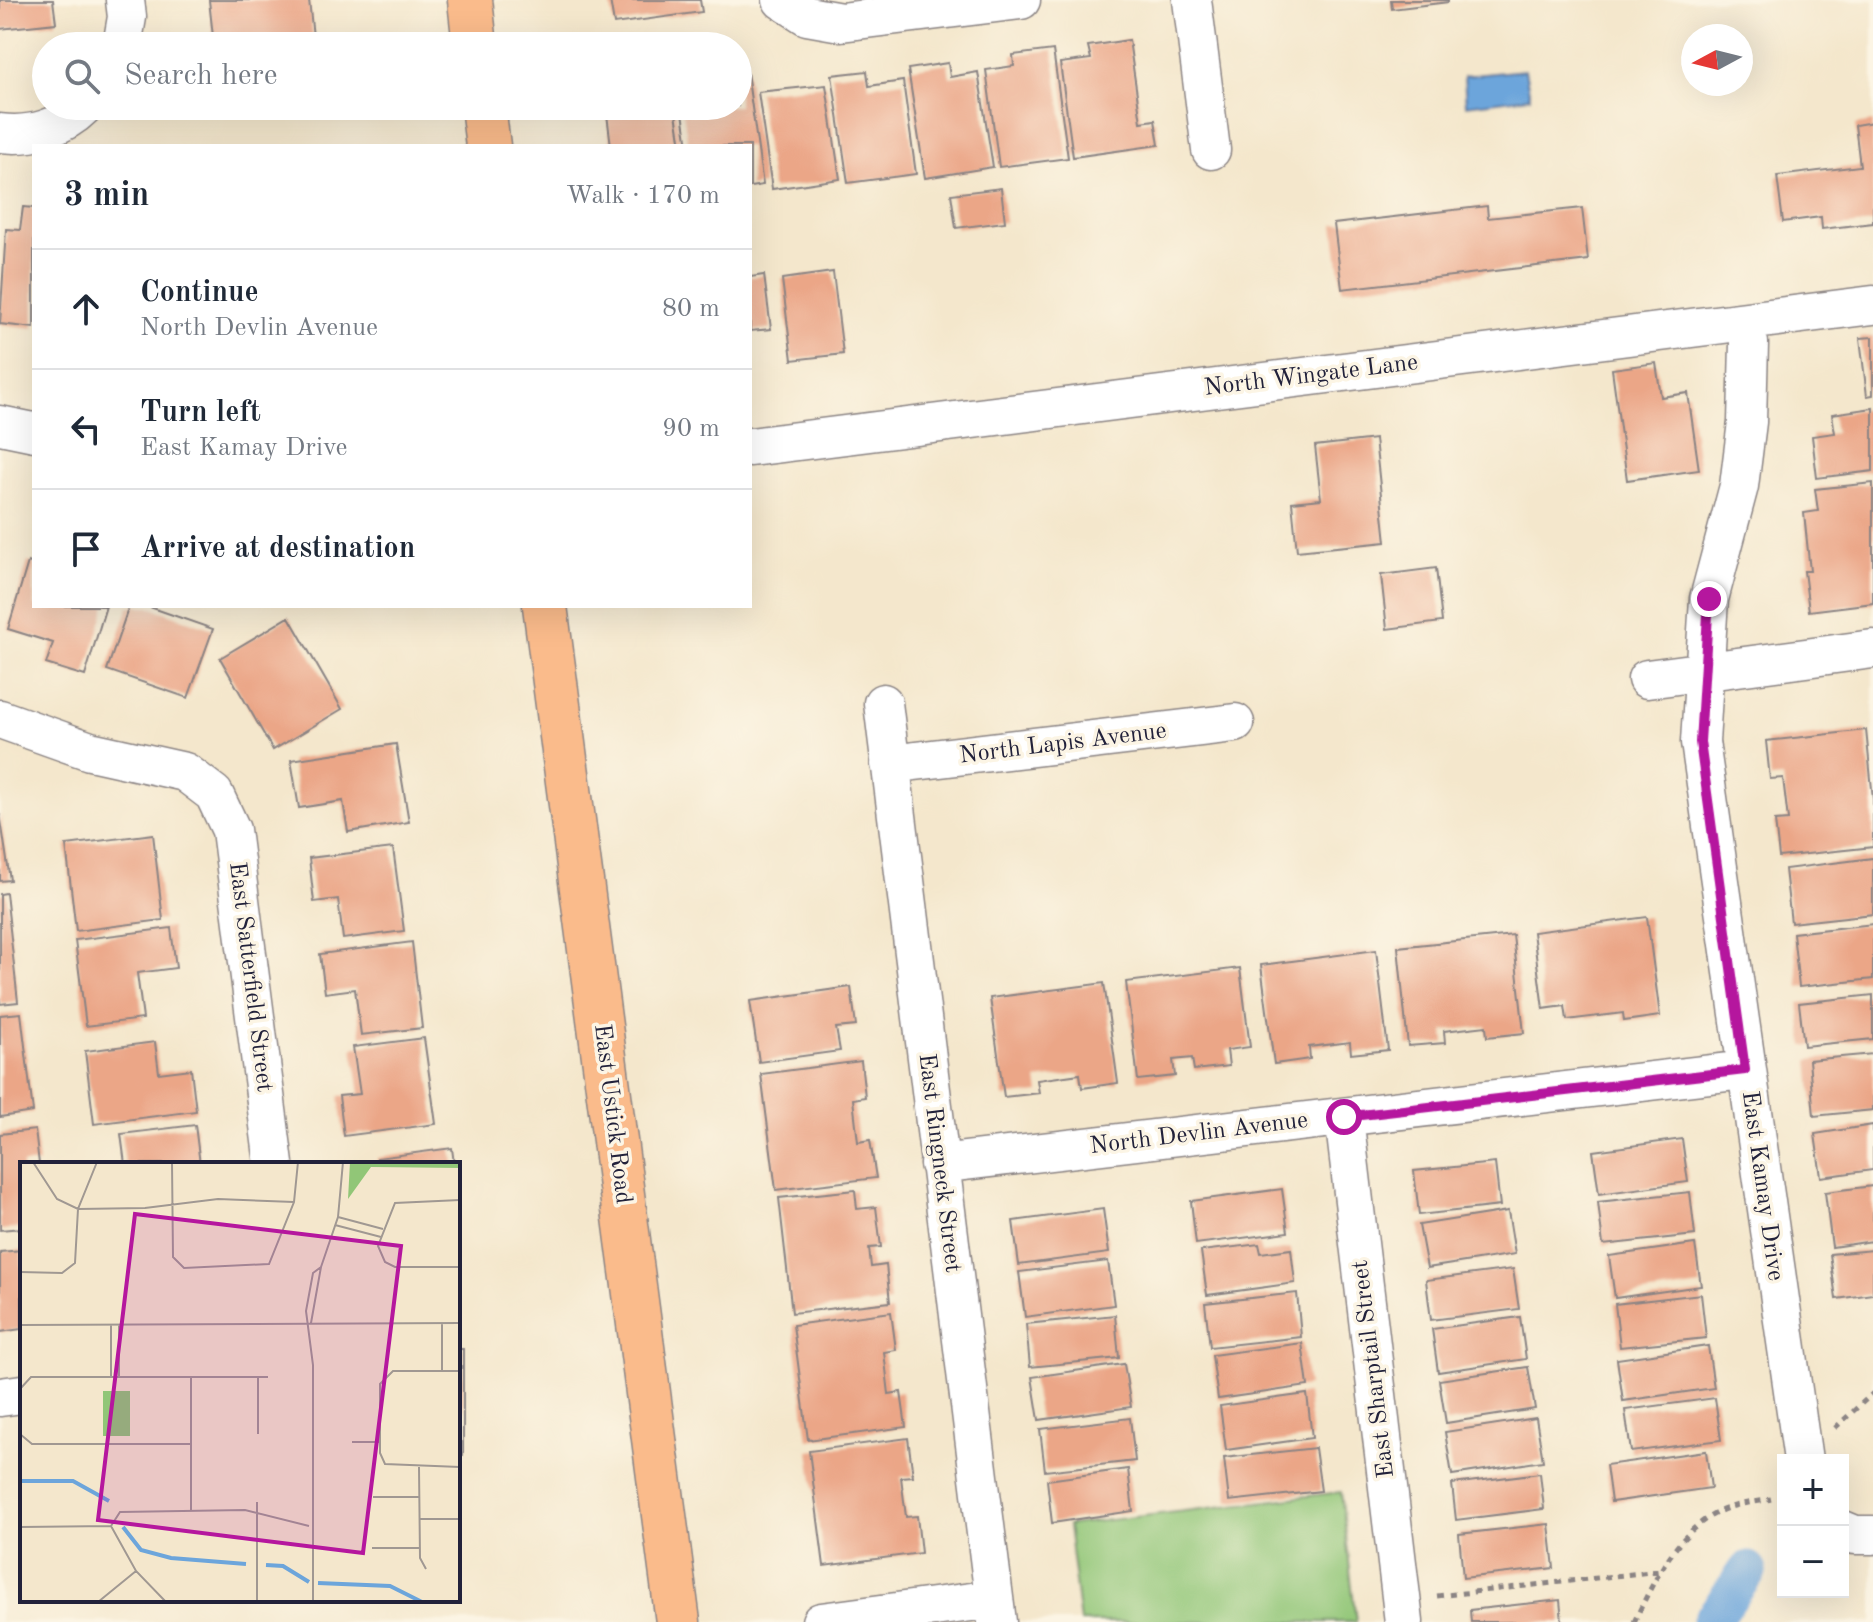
<!DOCTYPE html>
<meta charset="utf-8">
<style>
:root{--surface:#fff;--page:#f6f6f7;--text:#1f2937;--muted:#747a83;--line:#e0e1e3}
body{margin:0;font-family:"Old Standard TT",serif;background:var(--page);color:var(--text)}
.controls{position:absolute;right:24px;bottom:24px;display:grid;overflow:hidden;border-radius:0px;box-shadow:0 8px 32px #0002}
.controls button{width:72px;height:72px;display:grid;place-items:center;padding:0;border:0;border-bottom:2px solid var(--line);background:var(--surface);color:var(--text);font:40px sans-serif}
.compass{position:absolute;left:1681px;top:24px;width:72px;height:72px;border-radius:50%;background:var(--surface);box-shadow:0 8px 32px #0002;rotate:263deg}
.stop{position:absolute;width:24px;height:24px;margin:-18px;border:6px solid #b5179e;border-radius:50%;background:#fff}
.stop.end{background:#b5179e;border-color:#fff;box-shadow:0 2px 8px #0008}
.list{margin:0;padding:0;list-style:none}
h2{display:flex;justify-content:space-between;align-items:center;height:104px;margin:0;padding:0 32px;font-size:34px}
h2 small{font-size:26px;font-weight:400;color:var(--muted)}
.list li{display:grid;grid-template-columns:52px 1fr auto;gap:24px;align-items:center;box-sizing:border-box;height:120px;padding:0 32px;border-top:2px solid var(--line)}
.list b{display:block;font-size:30px;white-space:nowrap}
.list p{margin:0;font-size:26px;white-space:nowrap;color:var(--muted)}
.list em{font-size:26px;font-style:normal;color:var(--muted)}
.icon{flex:none;width:44px;height:44px;fill:none;stroke:currentColor;stroke-width:2;stroke-linecap:round;stroke-linejoin:round}
.map{position:relative;flex:none;width:1873px;height:1622px;overflow:hidden}
.search{position:absolute;background:var(--surface);box-shadow:0 8px 32px #0002;left:32px;top:32px;width:720px;height:88px;display:flex;align-items:center;gap:20px;box-sizing:border-box;padding:0 28px;border-radius:44px;color:var(--muted);font-size:30px}
.panel{position:absolute;background:var(--surface);box-shadow:0 8px 32px #0002;left:32px;top:144px;width:720px;height:464px;border-radius:0px}
.map>svg:first-child{display:block}
</style>
<div class="map">
<svg width="1873" height="1622" viewBox="0 0 1873 1622">
<rect width="100%" height="100%" fill="#fcf5e5"/>
<filter id="ink" filterUnits="userSpaceOnUse"><feTurbulence type="fractalNoise" baseFrequency=".0125" numOctaves="2"/><feDisplacementMap in="SourceGraphic" scale="16" xChannelSelector="R" yChannelSelector="G"/><feConvolveMatrix kernelMatrix="1 2 1 2 8 2 1 2 1" color-interpolation-filters="sRGB"/></filter>
<filter id="wash" filterUnits="userSpaceOnUse"><feTurbulence type="fractalNoise" baseFrequency=".006" numOctaves="4" result="noise"/><feDisplacementMap in="SourceGraphic" scale="32" xChannelSelector="R" yChannelSelector="G"/><feGaussianBlur stdDeviation="1.8" result="paint"/><feColorMatrix in="noise" values="0 0 0 0 0 0 0 0 0 0 0 0 0 0 0 0 0 1.4 0 .05"/><feComposite in="paint" operator="in"/></filter>
<g filter="url(#wash)">
<rect width="100%" height="100%" fill="#f4e7cc"/>
<!-- green -->
<path fill="#91c677" stroke="#5a7459" stroke-width="2" d="M1341 1492 1356 1622H1080L1068 1525Z"/>
<!-- water -->
<path fill="#6ca5db" stroke="#47648b" stroke-width="2" d="M1525 70 1530 97 1466 105 1464 76Z"/>
<g fill="none" stroke-linecap="round" stroke-linejoin="round">
<!-- canal -->
<path stroke="#6ca5db" stroke-width="38" d="M1711 1622 1748 1570"/>
</g>
<g id="blocks">
<!-- building -->
<path fill="#eba687" d="M0 0H53L56 23 0 29Z
M209 0H309L314 46H214Z
M610 0H700L702 12 614 24Z
M1391 0H1448V2L1392 9Z
M1129 40 1141 122 1155 120 1159 145 1073 157 1060 63 1091 59 1088 46Z
M1053 50 1068 158 999 167 986 70 1014 66 1013 55Z
M948 63 950 77 978 72 993 167 925 178 908 69Z
M746 65 763 185 750 187V146H688L682 106H738V66Z
M867 71 869 86 903 81 916 174 848 183 832 75Z
M826 85 840 179 772 189 758 92Z
M606 106H675L681 146H611Z
M1873 122V223L1822 229 1821 217 1783 222 1777 176 1860 166 1855 125Z
M1001 188 1005 222 956 228 951 194Z
M1487 206 1488 218 1582 208 1588 260 1342 289 1334 224Z
M23 207 34 208V328L0 324 6 229 20 230Z
M833 272 843 354 792 360 782 279Z
M764 275 771 329 750 331V277Z
M1873 337V395L1867 396 1860 338Z
M1656 363 1661 397 1688 393 1699 470 1627 480 1612 369Z
M1873 408V471L1817 478 1812 436 1835 433 1832 414Z
M1375 439 1386 542 1297 551 1292 502 1321 499 1315 446Z
M1873 483V603L1809 611 1804 571H1810L1804 513 1818 511 1815 489Z
M28 562 34 564V606H106L85 676 46 664 53 643 8 629Z
M1436 568 1442 622 1387 629 1381 575Z
M129 606H147L213 629 188 698 107 670Z
M289 617 342 709 273 750 220 658Z
M1866 730 1873 799V847L1779 857 1775 821 1788 820 1783 778 1770 779 1766 741Z
M396 744 409 822 348 832 343 801 299 808 291 760Z
M0 814 10 880 0 881Z
M153 834 163 920 76 931 66 845Z
M393 848 404 931 343 939 338 899 314 902 309 858Z
M1873 858V914L1791 923 1785 869Z
M6 893 18 1002 0 1004V894Z
M1647 917 1660 1016 1624 1021 1623 1013 1567 1020 1565 1006 1543 1009 1533 932Z
M1873 924V979L1799 987 1793 933Z
M171 928 176 968 137 973 143 1019 86 1026 75 940Z
M1513 935 1524 1033 1487 1037 1486 1026 1444 1031 1445 1043 1408 1046 1398 947Z
M412 942 422 1028 361 1035 355 989 325 993 320 954Z
M1376 950 1388 1050 1351 1054 1350 1042 1309 1047 1310 1059 1274 1064 1261 965Z
M1240 968 1250 1047 1227 1050 1229 1066 1194 1070 1192 1058 1173 1060 1175 1076 1138 1080 1126 982Z
M1104 983 1118 1083 1082 1088 1080 1074 1037 1080 1039 1093 1004 1097 990 998Z
M851 987 856 1026 836 1028 840 1051 759 1062 750 1001Z
M1873 995V1039L1804 1046 1799 1003Z
M21 1013 33 1112 0 1117V1015Z
M424 1038 436 1124 344 1136 339 1096 360 1094 353 1047Z
M155 1042 159 1073 191 1069 196 1111 94 1124 85 1051Z
M1873 1054V1110L1814 1116 1809 1060Z
M861 1061 865 1097 853 1099 858 1142 870 1140 876 1178 776 1190 761 1074Z
M195 1125 200 1164H125L121 1134Z
M1873 1125V1170L1821 1177 1815 1134Z
M35 1130 39 1164H22V1228L0 1230V1134Z
M1682 1139 1688 1182 1599 1194 1593 1151Z
M452 1148 454 1164H378L377 1158Z
M1495 1163 1500 1206 1419 1215 1414 1171Z
M1873 1186V1241L1832 1247 1825 1192Z
M1282 1189 1288 1232 1196 1244 1191 1201Z
M855 1190 857 1209 876 1207 881 1247 869 1248 871 1267 886 1265 890 1302 792 1313 779 1198Z
M1690 1192 1695 1235 1603 1245 1598 1202Z
M1103 1209 1109 1253 1019 1265 1013 1221Z
M1508 1211 1515 1254 1427 1268 1419 1225Z
M1259 1244 1261 1253 1291 1249 1295 1283 1207 1295 1201 1251Z
M1695 1244 1701 1286 1615 1298 1609 1256Z
M22 1250V1329L0 1332V1252Z
M1873 1250V1294L1836 1299 1830 1254Z
M1108 1261 1114 1305 1025 1317 1019 1272Z
M1513 1269 1519 1309 1431 1320 1426 1280Z
M1297 1293 1301 1337 1210 1347 1205 1303Z
M1701 1294 1706 1338 1620 1347 1615 1304Z
M891 1312 896 1350 884 1352 889 1394 901 1392 906 1427 808 1440 793 1325Z
M1115 1315 1119 1358 1030 1367 1026 1324Z
M1520 1317 1526 1359 1438 1372 1432 1329Z
M1302 1343 1308 1386 1218 1399 1212 1355Z
M1708 1346 1714 1388 1623 1401 1617 1359Z
M458 1349H463V1455H458Z
M1124 1364 1131 1407 1039 1420 1032 1377Z
M1528 1367 1535 1409 1446 1423 1439 1380Z
M1307 1394 1312 1438 1226 1450 1220 1406Z
M1715 1398 1721 1440 1631 1452 1625 1410Z
M1130 1418 1135 1461 1045 1471 1040 1429Z
M1536 1418 1543 1461 1452 1475 1445 1432Z
M908 1438 913 1476 901 1477 906 1517 917 1516 921 1553 824 1566 809 1451Z
M1315 1448 1321 1491 1229 1501 1224 1458Z
M1706 1451 1711 1488 1611 1502 1606 1465Z
M1128 1469 1133 1511 1052 1523 1047 1480Z
M1540 1473 1544 1509 1456 1520 1452 1484Z
M1549 1524 1554 1568 1463 1578 1459 1534Z
M1560 1600 1562 1622H1471L1470 1610Z"/>
</g>
</g>
<g filter="url(#ink)">
<use href="#blocks" fill-opacity="0" stroke="#8b8484" stroke-width="2"/>
<g fill="none" stroke-linecap="round" stroke-linejoin="round">
<defs>
<path id="minor" d="M782 0 807 16 841 22 1021 0
M1192 0 1211 150
M122 46 127 17 125 0
M0 133C31 137 62 128 84 106
M1749 343 1747 422 1739 486 1709 599 1700 742 1803 1460
M0 425 34 432
M750 447 1873 305
M1647 679 1873 649
M883 703 997 1622
M0 719 90 751 185 772 214 794 231 830 274 1164
M890 764 1235 723
M1344 1117 1404 1622
M939 1164 1745 1070
M0 1397 22 1394
M1843 1530 1855 1535H1873
M821 1622 994 1599"/>
<path id="major" d="M470 0 475 46
M483 106 488 146
M545 606 678 1622"/>
</defs>
<!-- minor casing -->
<use href="#minor" stroke="#8b8484" stroke-width="41"/>
<!-- major casing -->
<use href="#major" stroke="#8b8484" stroke-width="47"/>
<!-- path -->
<path stroke="#8b8484" stroke-width="5" stroke-dasharray="6 6" stroke-linecap="butt" d="M1835 1428 1873 1393
M1437 1596 1659 1571
M1634 1622C1655 1579 1679 1525 1728 1508 1742 1503 1757 1502 1771 1499"/>
<!-- minor -->
<use href="#minor" stroke="#fff" stroke-width="38"/>
<!-- major -->
<use href="#major" stroke="#fabb8b" stroke-width="44"/>
</g>
</g>
<g fill="none" stroke-linecap="round" stroke-linejoin="round" filter="url(#ink)">
<!-- route -->
<path stroke="#b5179e" stroke-width="10" d="M1344 1117 1745 1070 1700 742 1709 599"/>
</g>
<g text-anchor="middle" dominant-baseline="central" stroke-width="7" stroke-linejoin="round" paint-order="stroke">
<!-- street labels -->
<g font-size="24" fill="#22223b" stroke="#fcf5e5">
<text transform="translate(1311 376) rotate(-7)">North Wingate Lane</text>
<text transform="translate(1063 744) rotate(-7)">North Lapis Avenue</text>
<text transform="translate(250 977) rotate(83)">East Satterfield Street</text>
<text transform="translate(612 1114) rotate(83)">East Ustick Road</text>
<text transform="translate(1199 1134) rotate(-7)">North Devlin Avenue</text>
<text transform="translate(939 1163) rotate(83)">East Ringneck Street</text>
<text transform="translate(1762 1186) rotate(82)">East Kamay Drive</text>
<text transform="translate(1374 1369) rotate(-97)">East Sharptail Street</text>
</g>
</g>
<!-- overview -->
<g transform="translate(20 1162)">
<rect width="440" height="440" fill="#f4e7cc"/>
<path d="M330 0H440V6L351 5 328 37ZM83 229H110V274H83Z" fill="#91c677"/>
<path fill="none" stroke="#6ca5db" stroke-width="4" d="M0 319H53L89 339M103 365 121 388 151 396 226 402M246 403 263 404 289 420M298 421 370 424 402 440"/>
<path fill="none" stroke="#a09892" stroke-width="2" d="M13 0 37 37 58 47 125 46 198 37 274 40M152 0 153 95 164 106 249 102 274 40 278 0M440 38 375 41 358 84 365 100 375 105H440M318 55 363 67M315 63 361 75M301 105 318 55 323 0M0 110 42 111 55 101 58 47 77 0M291 161 301 105 293 111 286 149 293 203V440M0 163 440 161M91 163V215M99 163V215M422 209V161M440 209H373L360 222V291L365 302 440 305M0 227 11 215H248M0 272 12 282H171M238 272V215M332 280H360M399 305 400 396 406 407M353 335H400M237 340V440M171 349V215M400 357H440M91 364 100 350 225 348 289 364M91 364 116 409 146 440M0 365 91 364M352 386H400M78 440 116 409"/>
<path fill="#b5179e" fill-opacity="0.15" stroke="#b5179e" stroke-width="4" d="M115 52 381 84 343 391 78 358Z"/>
<rect width="440" height="440" fill="none" stroke="#22223b" stroke-width="4"/>
</g>
</svg>
<div class="controls">
<button>+</button>
<button>−</button>
</div>
<svg class="compass" viewBox="-18 -18 36 36"><path d="M0-13l5 13h-10z" fill="#e53935"/><path d="M0 13l5-13h-10z" fill="#747a83"/></svg>
<div class="stop" style="left:1344px;top:1117px"></div>
<div class="stop end" style="left:1709px;top:599px"></div>
<div class="search"><svg class="icon" aria-label="search" viewBox="0 0 24 24"><circle cx="10" cy="10" r="6"/><path d="M15 15l6 6"/></svg>Search here</div>
<section class="panel">
<h2>3 min<small>Walk · 170 m</small></h2>
<ul class="list">
<li><svg class="icon" aria-label="ahead" viewBox="0 0 24 24"><path d="M12 20V5M6 11l6-6 6 6"/></svg><div><b>Continue</b><p>North Devlin Avenue</p></div><em>80 m</em></li>
<li><svg class="icon" aria-label="left" viewBox="0 0 24 24"><path d="M17 20v-9H6M10 6l-5 5 5 5"/></svg><div><b>Turn left</b><p>East Kamay Drive</p></div><em>90 m</em></li>
<li><svg class="icon" aria-label="arrive" viewBox="0 0 24 24"><path d="M6 21V4h12l-3 4 3 4H6"/></svg><div><b>Arrive at destination</b></div></li>
</ul>
</section>
</div>
